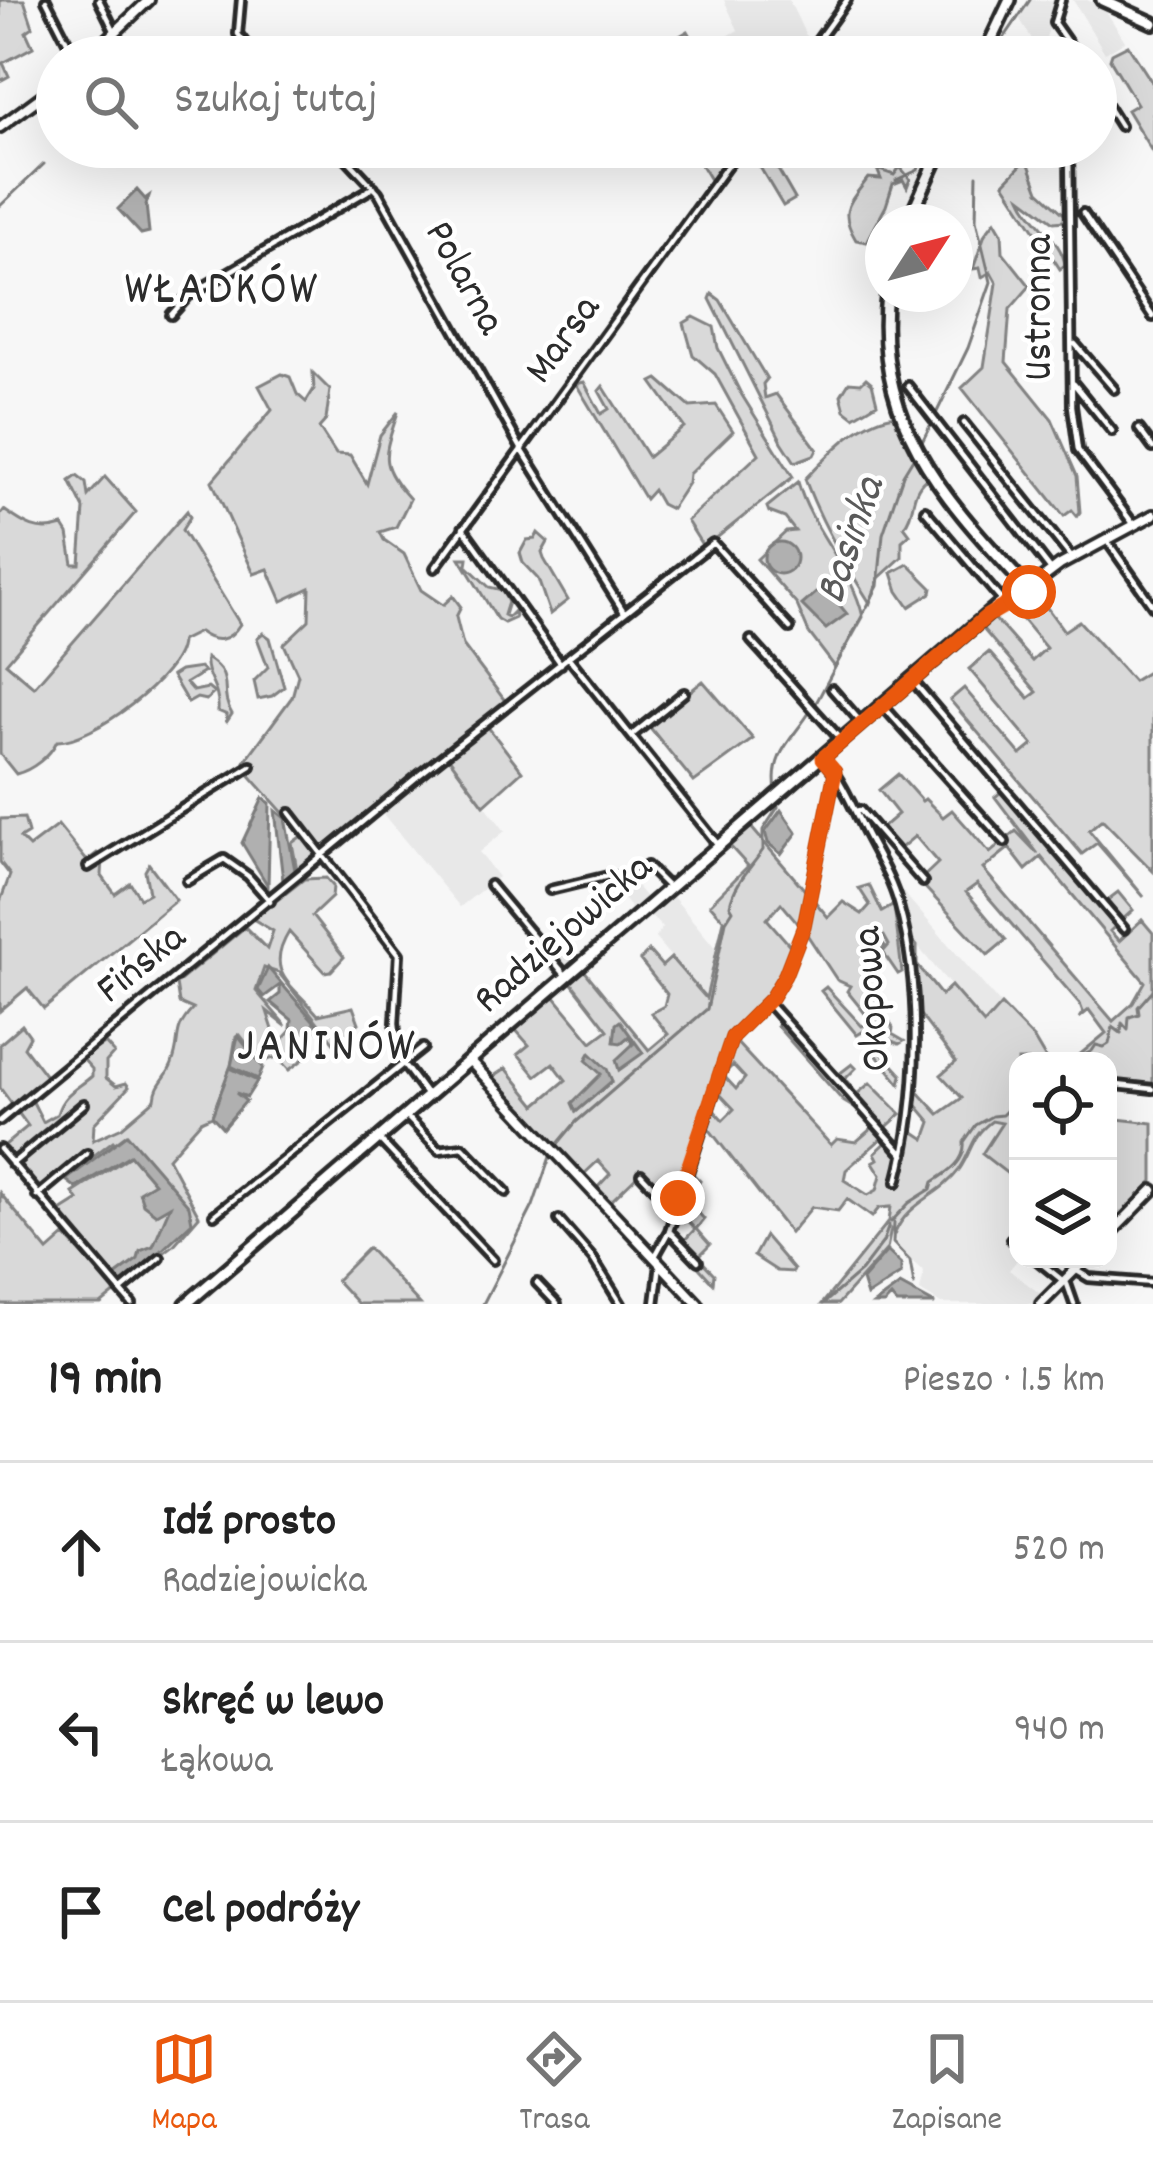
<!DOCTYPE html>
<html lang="pl">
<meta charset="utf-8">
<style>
:root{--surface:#fff;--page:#f6f6f6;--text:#222;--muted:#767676;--line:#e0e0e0;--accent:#ea580c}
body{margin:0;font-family:Dekko,sans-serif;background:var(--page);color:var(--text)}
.controls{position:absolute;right:36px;bottom:36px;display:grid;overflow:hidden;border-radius:24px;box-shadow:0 12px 48px #0002}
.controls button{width:108px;height:108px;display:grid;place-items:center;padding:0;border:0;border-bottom:3px solid var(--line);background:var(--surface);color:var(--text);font:60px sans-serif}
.compass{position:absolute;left:865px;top:204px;width:108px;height:108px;border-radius:50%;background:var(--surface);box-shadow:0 12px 48px #0002;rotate:54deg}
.stop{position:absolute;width:36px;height:36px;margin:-27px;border:9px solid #ea580c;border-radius:50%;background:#fff}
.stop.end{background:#ea580c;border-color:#fff;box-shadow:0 3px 12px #0008}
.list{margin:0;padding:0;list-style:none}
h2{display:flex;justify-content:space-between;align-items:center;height:156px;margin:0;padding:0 48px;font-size:51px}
h2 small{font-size:39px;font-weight:400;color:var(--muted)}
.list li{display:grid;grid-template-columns:78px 1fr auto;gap:36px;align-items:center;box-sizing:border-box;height:180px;padding:0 48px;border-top:3px solid var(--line)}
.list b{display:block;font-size:45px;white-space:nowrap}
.list p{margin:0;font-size:39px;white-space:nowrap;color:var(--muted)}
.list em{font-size:39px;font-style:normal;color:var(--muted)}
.icon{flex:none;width:66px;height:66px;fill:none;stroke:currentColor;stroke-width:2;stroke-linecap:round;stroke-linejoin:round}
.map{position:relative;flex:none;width:1153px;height:1304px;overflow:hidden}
.search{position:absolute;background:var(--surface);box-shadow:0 12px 48px #0002;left:36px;right:36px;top:36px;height:132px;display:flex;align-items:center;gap:30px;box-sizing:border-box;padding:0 42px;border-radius:66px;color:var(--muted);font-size:45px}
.sheet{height:696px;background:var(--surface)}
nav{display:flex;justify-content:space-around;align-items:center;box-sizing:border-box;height:168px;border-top:3px solid var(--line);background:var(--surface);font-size:33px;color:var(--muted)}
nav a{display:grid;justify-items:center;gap:6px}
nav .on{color:var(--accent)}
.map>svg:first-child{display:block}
</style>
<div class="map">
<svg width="1153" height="1304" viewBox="0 0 1153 1304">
<rect width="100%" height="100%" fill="#f7f7f7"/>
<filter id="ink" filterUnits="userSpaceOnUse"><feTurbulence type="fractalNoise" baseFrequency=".00833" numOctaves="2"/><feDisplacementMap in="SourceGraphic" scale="24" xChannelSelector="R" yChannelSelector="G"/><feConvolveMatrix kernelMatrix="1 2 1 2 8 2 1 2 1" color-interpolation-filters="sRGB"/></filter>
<g filter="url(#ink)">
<!-- built -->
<path fill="#e8e8e8" d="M724 0H789L810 44 801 57H730L721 40 738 30Z
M1031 0H1058L1041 54 1018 16Z
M1073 0H1087L1104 8 1125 41 1105 53Z
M445 753 505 831 479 852 498 877 460 907 378 808Z
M616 877 631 879 648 900 634 912 606 879Z
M896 884 1001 1005 984 1025 907 934 893 885Z
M670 893 717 950 706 999 655 938 662 928 648 912Z
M561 935 581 960 569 970 546 947Z
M992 1121 1003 1123 982 1154 1018 1182V1229L1008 1242 1018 1251V1259L1009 1270 1042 1295 1033 1304H941L920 1291 924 1272 897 1248 895 1233 910 1207 958 1172 976 1133Z"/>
<!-- green -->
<path fill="#d9d9d9" stroke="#828282" stroke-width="3" fill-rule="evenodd" d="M0 0H24L33 27 26 32 33 47 3 63 9 76 0 81Z
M688 31 703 57H644Z
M1128 45 1153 84V153L1127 110 1137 104 1110 59 1112 53Z
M690 147H737L712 183Z
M748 147H765L795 199 783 206Z
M1027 159 1039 191 1065 215 1064 221 1054 222 1021 197C1031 222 1062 239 1065 265L1060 269 1004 183Z
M900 167 910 179 907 187 903 180 893 184 886 206 867 242 856 240C838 210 849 204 868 178L881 179 877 169 894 175Z
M995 221 1002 233 1003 252 1030 286 1010 309 1006 362 1052 419 1077 476 1080 512 1077 516 1072 510 1064 516 962 388 984 367 997 283 991 272 982 277 980 268 973 269 985 234Z
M712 294 720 300 767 379 763 384 765 398 776 394 817 449 814 455 795 462 782 442 710 299Z
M694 317 714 327 718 348 740 392 793 477 704 548 687 521 759 454 715 374 693 355 684 323Z
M313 373 330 390 326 420 319 428 336 454 350 455 367 484 380 435 398 412C384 456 377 463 410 499L396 527 380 532 384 540 404 554 421 590 443 605 453 596 461 607 456 617 463 645 506 702 484 722 522 771 484 805 446 754 298 875 292 843 303 835 245 770V761L292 697 298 675 284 644 309 620 310 588 282 601 268 569 254 574 212 481 272 410 259 386 282 374 290 377 297 394 306 402 314 389Z
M866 378 872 383 877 403 854 417 845 410 841 395 849 382 861 383Z
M658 379 690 407 716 405 733 431 689 474 688 483 671 509 661 504 653 490 645 499 576 384 584 382 601 414 609 409 599 391 603 386 648 457 684 427 652 382Z
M898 415 932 482 926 479C909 493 916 513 904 526L910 534 902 541V557L879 578 870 603C845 564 821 523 805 479 829 454 862 417 898 415Z
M77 476 86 483 88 496 105 477 136 512 6 663 34 687 187 511 190 517 182 530 240 624C229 642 215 644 199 632L181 641C181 676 91 742 57 741 50 756 32 770 16 774L0 754V515L4 510C25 525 38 534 63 526L68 534 73 564H80L84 509 70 481Z
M798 482C811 530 852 567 863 617L835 667 809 633 797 605 757 559 786 532 795 531 785 518 769 512 767 507Z
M538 533 548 542 542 553 544 559 568 600 550 614 538 579 523 563 520 553 527 540 535 539Z
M460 558H468L467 566 489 587 502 590 508 602 504 615 508 617 514 611 515 618 504 623 497 619Z
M908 564 932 588 931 593 909 607 898 591 892 573Z
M1039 584 1042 585V601L1064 631 1079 621 1133 681 1153 669V871L1102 819 1089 830 1144 897 1097 843 1082 854 950 700 964 688 1021 755 1033 745 969 669 989 652 1029 698 1037 692 982 628 994 618 1032 661 1046 648 1011 606 1032 601 1042 609 1037 597Z
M263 633 270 638 284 687 272 696 258 699 254 681 268 667 257 638Z
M206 658C237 677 217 690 232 714L226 723 227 715 218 711C220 686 204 678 206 658Z
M200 668 204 672 186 683 193 691 208 688 214 693 206 700 197 698 188 703 172 676 180 671Z
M703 681 753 739 694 782 648 725Z
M898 774 922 801 925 799 943 817 952 810 990 853 1016 831 1038 854 995 797 1002 791 1066 866 1073 861 1105 902 1118 892 1133 910 1110 931 1119 941 1142 920 1153 933V1087L1108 1082V1061H1072L1106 1033 1089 1010 1079 1018 1083 1012 1080 1004 977 884 966 892 1006 940 988 955 919 881 938 863 915 836 895 853 877 832 898 814 879 790ZM1009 848 1026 870 1041 857 1145 982 1133 1003 1113 1021 983 869Z
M24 818 28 833 20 838 29 847 58 825 87 861 97 853 103 857 102 876 115 894 130 883 140 898 149 893 145 871 149 864 176 900 44 1009 27 988 0 1011V902L10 875 0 862V819Z
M750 826 809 895 802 928 781 903 767 919 793 949 776 987 733 1030 674 1206 641 1172 609 1203 596 1189 610 1174 598 1161 583 1175 491 1078 506 1068 536 1105 566 1080 553 1063 536 1076 518 1054 529 1045 514 1028 554 996 592 1042 608 1030 570 981 584 970 649 1050 668 1034 651 1013 664 1006 667 994 640 960 649 951 662 966 671 958 706 998 724 920 710 904 748 866 729 845Z
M326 878 333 886 332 897 312 916 344 957 331 971 325 972 289 932C264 973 291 983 318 1015L353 1007 359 1023 334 1043 279 973 264 968 256 991 286 1026 267 1011 278 1045 292 1029 306 1040 301 1047 308 1056 289 1070 277 1057 261 1062 240 1035 236 1037 231 1066 212 1116 201 1121 168 1158 199 1216 174 1245 120 1286 56 1214 78 1200 73 1193 127 1158 113 1141 63 1179 38 1188 5 1145 28 1126 0 1088V1044L22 1025 30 1036 24 1047 46 1076 31 1098 43 1122 57 1114C63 1093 77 1089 92 1076V1069L82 1058 105 1043 114 1053 106 1062V1078L116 1086 126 1083 129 1087 94 1124 93 1140 122 1127 155 1099C156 1083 167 1078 172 1064 182 1038 171 1032 193 1009L179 1003 176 984 245 927 267 949 273 931 253 919 304 879Z
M869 885 882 912 894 905 902 972 898 974 883 952 889 945 884 936 878 938 885 946 865 967 871 989 893 1028 892 1034 904 1041 899 1044 869 1031 880 1051 902 1075 900 1084 873 1051 875 1044 864 1031 857 1035 821 991 826 987 862 1026 872 1022 847 991 850 986 837 980 804 930 812 898 828 917 843 902 862 914 870 905 859 888Z
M907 934 917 946V965L941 995 951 986 984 1024 1001 1005 1034 1039 1047 1061H1018V1182L982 1154 1002 1123 992 1121C970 1137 973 1150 959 1170 940 1196 908 1202 895 1233L891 1229 887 1249 838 1304H822L889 1221 891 1207 879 1208 872 1217 847 1199 838 1211 812 1207 790 1233 706 1125 711 1107 723 1120 734 1109 718 1092 724 1076 736 1089 745 1078 733 1065 723 1075 734 1040 831 1145 837 1139 856 1142 872 1128 861 1112 843 1101 777 1026 781 1022 793 1027 839 1074 852 1064 856 1068 845 1079 857 1094 870 1083 901 1114 880 1133 883 1137 846 1170 844 1180 868 1195 877 1190 881 1175 873 1162 878 1159 875 1153 893 1136 901 1147 908 1141 914 1126 913 1131 925 1139 931 1122 914 1102 913 1086 939 1114 962 1098 941 1075 956 1062 914 1007Z
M1108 1118 1153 1123V1181L1108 1228Z
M688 1169 700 1181 688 1201 704 1219 696 1229 710 1245 698 1257 714 1274 713 1283 679 1246 695 1229 677 1210Z
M0 1193 48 1251 65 1236 117 1291 101 1304H0Z
M765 1236 794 1270 793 1272 777 1271 754 1256Z
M368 1248 420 1304H358L336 1280Z"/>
<!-- water -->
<path fill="#b0b0b0" stroke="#7b7b7b" stroke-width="3" d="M137 190 145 199 149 196 146 205 149 232 141 234 118 209Z
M764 558a16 16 0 1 1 32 0a16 16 0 1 1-32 0Z
M824 586 847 614 826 629 802 605Z
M263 798 270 803 268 886 242 843Z
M275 810 285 818 295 870 283 881Z
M781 810 797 833 781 854 768 843 765 832Z
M268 968 319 1027 306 1040 291 1028 292 1020 270 1002 280 994V985L264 997 258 990Z
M620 1021 643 1053 619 1070 616 1060 633 1044 628 1037 621 1043 614 1042 616 1024Z
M238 1036 263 1067 258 1079 231 1066Z
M590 1053 607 1069 612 1081 576 1112 572 1103 601 1074 586 1060Z
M230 1068 257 1081 247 1097 236 1093 246 1101 223 1128 212 1116Z
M127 1134 189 1206 192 1222 130 1280 119 1283 115 1276 138 1259 140 1251 153 1246 170 1206 156 1214 143 1204 139 1192 154 1183 130 1155 76 1188 66 1180Z
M887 1251 901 1264V1274L867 1296 862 1280Z
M900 1285 935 1304H897L891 1297 884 1304H874Z"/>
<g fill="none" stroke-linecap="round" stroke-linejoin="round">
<!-- stream -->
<path stroke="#7b7b7b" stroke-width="3" d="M1003 57 1000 44 1030 0
M896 180 918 170 926 147
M0 206 44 164
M935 416 968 348 991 282 976 220 977 175
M920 446 932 422
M815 705 878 586 883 534 903 475 914 457
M776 790C770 754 793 739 811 710
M1072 1061 1092 1051 1096 1045 1104 1047 1109 1044 1113 1027 1121 1033 1122 1023 1128 1030 1129 1017 1139 1014 1138 1007 1153 990
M556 1146 576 1122 707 1009 726 921 733 910 730 905C735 882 750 869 763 850V830L778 807
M891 1222 909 1203 931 1189 933 1182C949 1172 966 1161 964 1142L976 1125 992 1116 1002 1115 1018 1099
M894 1223 893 1243 910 1261 914 1285
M483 1304 533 1206 551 1154
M823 1304 861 1271 883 1242 889 1225"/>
<defs>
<path id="minor" d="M46 0 75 57
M99 0 115 32
M241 0 238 34 255 57
M1061 0 1054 23 1071 47 1064 57
M806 57 847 0
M1096 88 1120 126
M336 147 378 192 522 450 624 612
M1069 147 1072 406 1078 450 1134 525
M1083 213 1153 317
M171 315 188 296 374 187
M1075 344 1114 389
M1074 384 1112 431
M908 386 1051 570
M964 423 1072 558
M1139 429 1153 448
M925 510 1003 602
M463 528 561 664
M1108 542 1153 606
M435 568 741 147
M751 640 842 741
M569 658 719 846
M912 680 1124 929
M832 689 860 721
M883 706 1005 842
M632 735 684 693
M823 758C841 779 852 805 864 830 876 854 892 879 899 906 922 988 919 1100 897 1182
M855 811 860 810 923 882
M290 813 399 954 395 1023 399 1058 428 1097
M88 867 251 766
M187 881 224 859 248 876 270 901
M490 885 567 977
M550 890 608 876 630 878 647 866 670 889
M768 1003 904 1155
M1108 1084 1153 1089
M406 1116 439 1150 463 1147 506 1192
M0 1121 418 776 713 543 790 628
M379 1139 493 1260
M0 1149 132 1304
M12 1164 84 1104
M641 1174 674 1209
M37 1196 87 1154
M214 1215 423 1048
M559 1220 593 1259 621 1304
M669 1231 698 1261
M1011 1239 1018 1245
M654 1258 669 1231 732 1037 771 998 785 975 804 926 835 772
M1036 1259 1067 1284 1074 1304
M1077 1271 1089 1278 1153 1283
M537 1283 557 1304
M123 1289 160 1258
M655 1304 660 1264"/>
<path id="tertiary" d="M89 57 149 0
M0 127 57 85
M1031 587 1060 565 1153 515
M470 1061 698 1304
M1108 1236 1153 1190
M1041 1304 1086 1259"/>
<path id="secondary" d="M1102 0 1153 23
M983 57 1010 0
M908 222 942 147
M887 294C873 417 940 494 1018 578L1030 583 1029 592 1012 601
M186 1304 1017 589"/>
</defs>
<!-- minor casing -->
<use href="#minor" stroke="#2b2b2b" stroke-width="14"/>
<!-- tertiary casing -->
<use href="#tertiary" stroke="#2b2b2b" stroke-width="16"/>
<!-- secondary casing -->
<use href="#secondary" stroke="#2b2b2b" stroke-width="18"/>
<!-- minor -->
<use href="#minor" stroke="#fff" stroke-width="4.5"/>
<!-- tertiary -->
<use href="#tertiary" stroke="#fff" stroke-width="8"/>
<!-- secondary -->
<use href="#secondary" stroke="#fff" stroke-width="9"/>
</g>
</g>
<g fill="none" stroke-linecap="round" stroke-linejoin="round" filter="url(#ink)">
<!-- route -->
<path stroke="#ea580c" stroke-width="15" d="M678 1198 732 1037 771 998 785 975 804 926 835 772 823 758 987 616 1029 592"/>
</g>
<g text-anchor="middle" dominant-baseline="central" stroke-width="9" stroke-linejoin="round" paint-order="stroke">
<!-- street labels -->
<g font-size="42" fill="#2b2b2b" stroke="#fff">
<text transform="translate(462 279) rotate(61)">Polarna</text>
<text transform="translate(1042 308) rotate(-90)">Ustronna</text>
<text transform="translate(565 341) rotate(-54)">Marsa</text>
<text transform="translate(565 936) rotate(-41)">Radziejowicka</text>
<text transform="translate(143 966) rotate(-39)">Fińska</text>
<text transform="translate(875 999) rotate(-94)">Okopowa</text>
</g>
<!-- water labels -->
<g font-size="45" font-style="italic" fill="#5a5a5a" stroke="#fff">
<text transform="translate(853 541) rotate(-71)">Basinka</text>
</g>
<!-- quarter labels -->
<g font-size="48" letter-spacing="3" fill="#2b2b2b" stroke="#fff">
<text x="222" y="292">WŁADKÓW</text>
<text x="327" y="1049">JANINÓW</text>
</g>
</g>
</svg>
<div class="controls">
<button><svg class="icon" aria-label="locate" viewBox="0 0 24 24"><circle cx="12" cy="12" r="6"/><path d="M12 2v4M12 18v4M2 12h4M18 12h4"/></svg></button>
<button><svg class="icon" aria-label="layers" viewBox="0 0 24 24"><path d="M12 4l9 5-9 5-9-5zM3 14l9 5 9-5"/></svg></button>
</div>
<svg class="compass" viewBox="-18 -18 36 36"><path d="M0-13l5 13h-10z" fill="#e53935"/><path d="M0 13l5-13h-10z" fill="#767676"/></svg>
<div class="stop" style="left:1029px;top:592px"></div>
<div class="stop end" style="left:678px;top:1198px"></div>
<div class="search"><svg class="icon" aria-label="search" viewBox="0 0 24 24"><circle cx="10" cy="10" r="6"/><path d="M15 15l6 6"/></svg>Szukaj tutaj</div>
</div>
<section class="sheet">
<h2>19 min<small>Pieszo · 1.5 km</small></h2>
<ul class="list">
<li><svg class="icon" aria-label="ahead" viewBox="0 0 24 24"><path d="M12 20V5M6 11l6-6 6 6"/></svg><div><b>Idź prosto</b><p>Radziejowicka</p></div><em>520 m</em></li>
<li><svg class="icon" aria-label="left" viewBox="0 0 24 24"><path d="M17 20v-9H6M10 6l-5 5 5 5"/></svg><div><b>Skręć w lewo</b><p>Łąkowa</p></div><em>940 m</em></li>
<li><svg class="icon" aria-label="arrive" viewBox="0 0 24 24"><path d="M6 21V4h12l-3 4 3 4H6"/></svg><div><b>Cel podróży</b></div></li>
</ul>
</section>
<nav>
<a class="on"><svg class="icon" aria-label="map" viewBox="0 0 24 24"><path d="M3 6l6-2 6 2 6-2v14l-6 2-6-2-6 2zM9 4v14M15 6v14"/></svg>Mapa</a>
<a><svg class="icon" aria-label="directions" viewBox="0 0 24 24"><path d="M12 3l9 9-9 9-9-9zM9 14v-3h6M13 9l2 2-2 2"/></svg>Trasa</a>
<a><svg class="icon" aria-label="saved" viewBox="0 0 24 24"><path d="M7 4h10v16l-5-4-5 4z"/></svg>Zapisane</a>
</nav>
